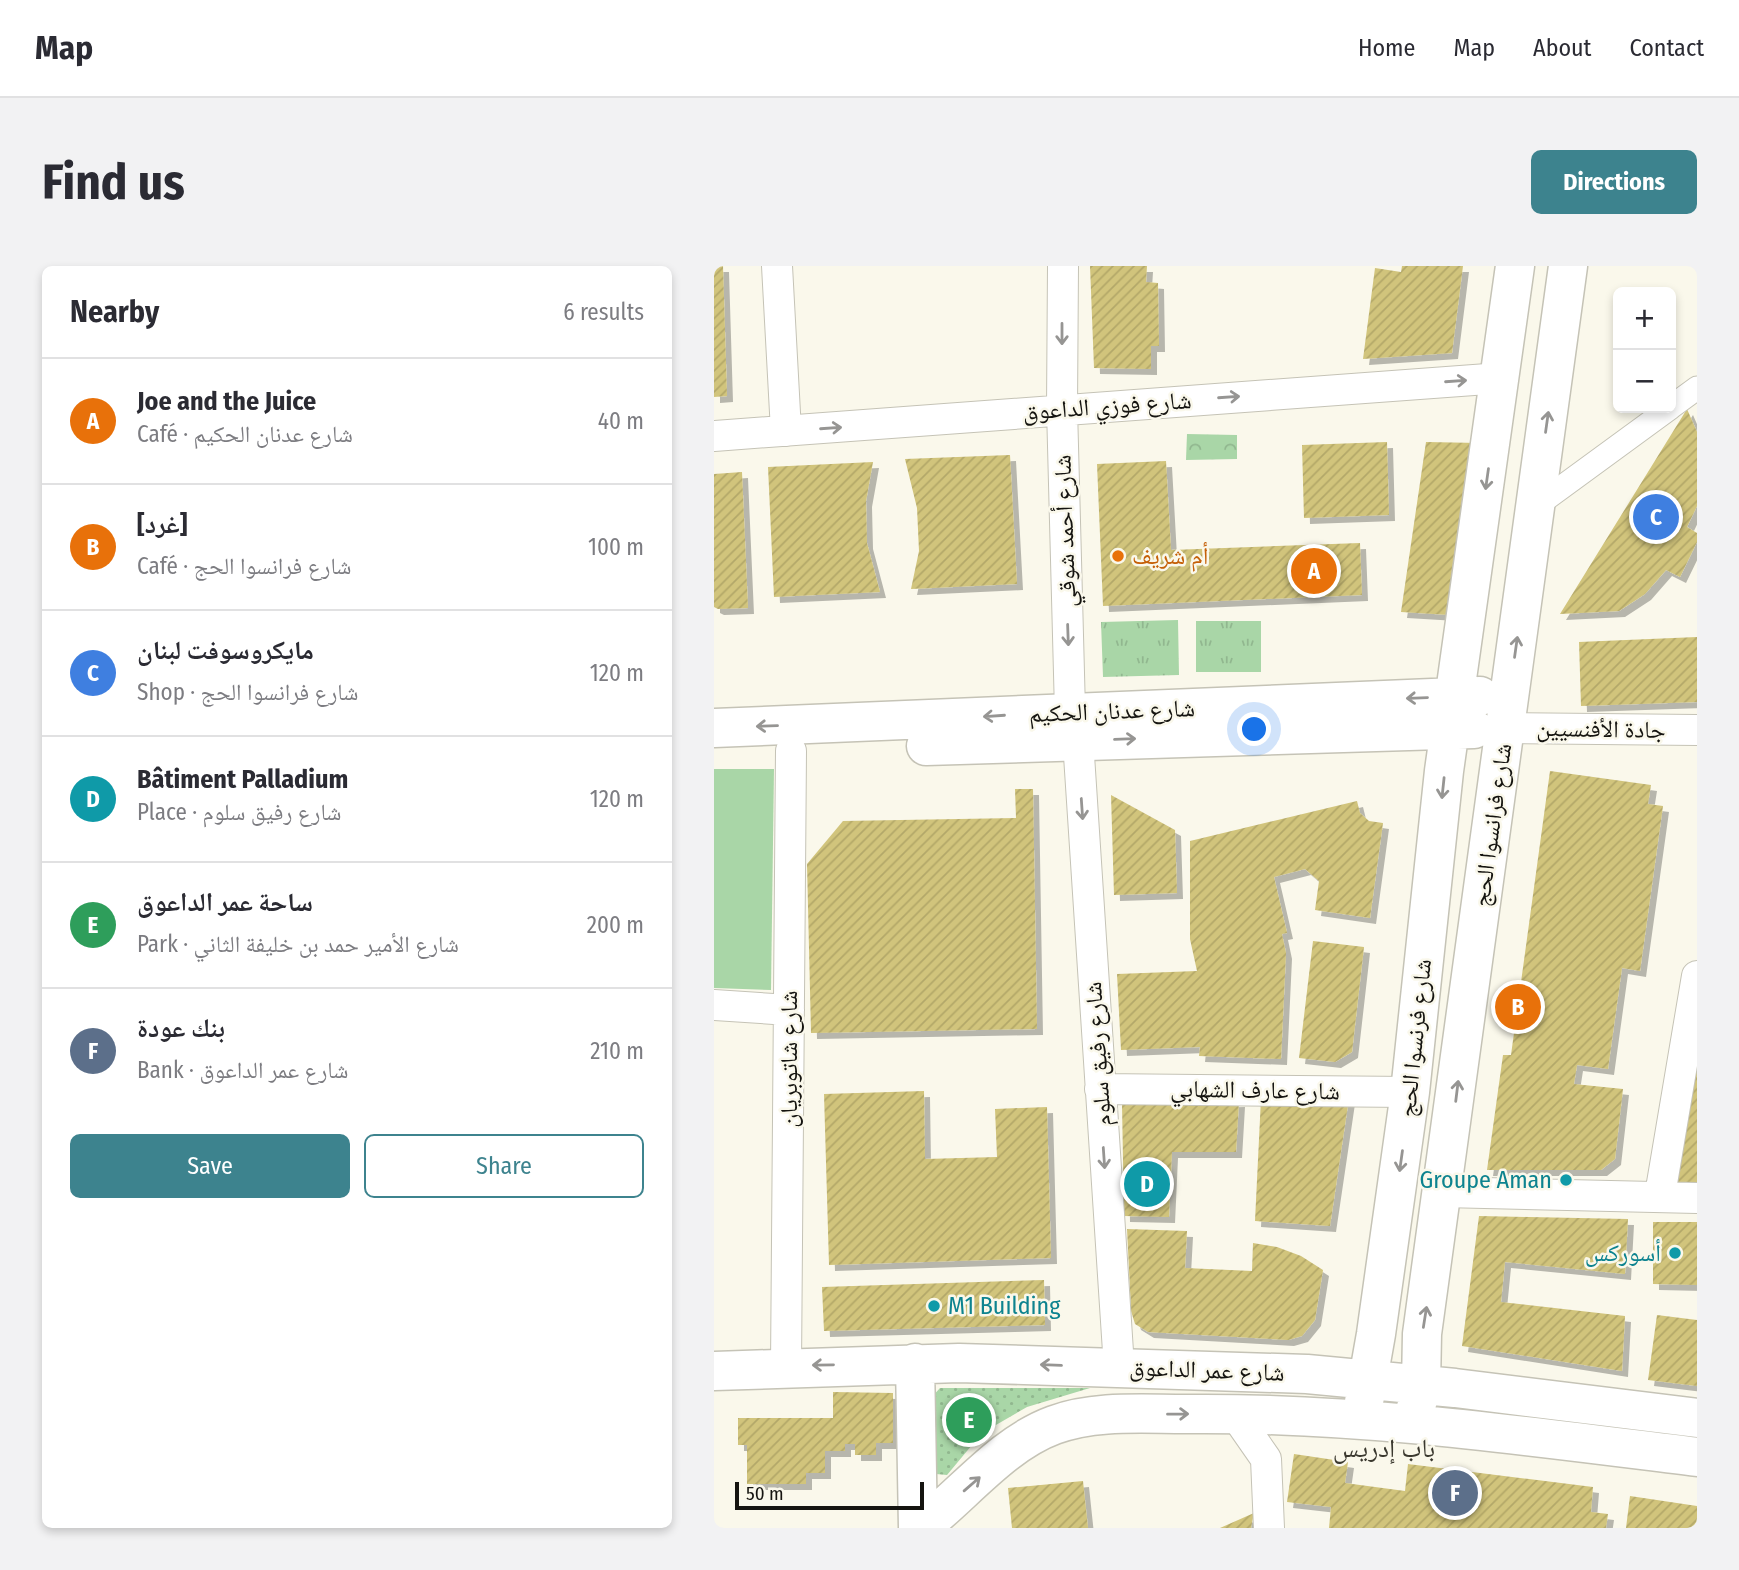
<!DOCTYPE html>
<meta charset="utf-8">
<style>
:root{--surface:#fff;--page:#f2f2f3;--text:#2b2b33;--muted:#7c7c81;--line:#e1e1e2;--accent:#3d838e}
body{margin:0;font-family:"Fira Sans Condensed","Noto Naskh Arabic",sans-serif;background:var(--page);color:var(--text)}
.controls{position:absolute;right:21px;top:21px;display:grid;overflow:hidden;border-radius:10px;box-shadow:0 4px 10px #0003}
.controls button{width:63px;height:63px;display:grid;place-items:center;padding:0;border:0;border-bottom:2px solid var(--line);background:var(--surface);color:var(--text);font:35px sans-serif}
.scale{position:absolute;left:21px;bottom:18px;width:189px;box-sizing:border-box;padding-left:7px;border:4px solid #151410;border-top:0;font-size:19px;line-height:24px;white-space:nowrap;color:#151410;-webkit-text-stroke:5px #faf8eb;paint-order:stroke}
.you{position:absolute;left:541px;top:464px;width:24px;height:24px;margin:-18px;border:5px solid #fff;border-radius:50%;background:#1a73e8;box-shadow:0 0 0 10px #1a73e833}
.badge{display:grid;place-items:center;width:46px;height:46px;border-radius:50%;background:var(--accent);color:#fff;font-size:23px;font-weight:700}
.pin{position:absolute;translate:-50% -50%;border:4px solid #fff;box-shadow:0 2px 7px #0006}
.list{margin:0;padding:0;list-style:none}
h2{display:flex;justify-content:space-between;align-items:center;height:91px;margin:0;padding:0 28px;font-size:30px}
h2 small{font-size:23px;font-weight:400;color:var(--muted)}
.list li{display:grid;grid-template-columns:46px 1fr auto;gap:21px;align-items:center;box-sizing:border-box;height:126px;padding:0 28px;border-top:2px solid var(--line)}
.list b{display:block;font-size:26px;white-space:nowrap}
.list p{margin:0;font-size:23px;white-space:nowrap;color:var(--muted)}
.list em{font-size:23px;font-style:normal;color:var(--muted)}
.actions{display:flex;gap:14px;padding:21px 28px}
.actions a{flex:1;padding:16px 0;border:2px solid var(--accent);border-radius:10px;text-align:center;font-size:24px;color:var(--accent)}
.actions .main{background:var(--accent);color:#fff}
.map{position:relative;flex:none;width:983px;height:1262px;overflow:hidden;border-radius:10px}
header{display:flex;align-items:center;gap:42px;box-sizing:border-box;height:98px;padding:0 35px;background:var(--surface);border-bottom:2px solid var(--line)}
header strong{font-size:33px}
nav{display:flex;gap:38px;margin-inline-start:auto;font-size:24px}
.intro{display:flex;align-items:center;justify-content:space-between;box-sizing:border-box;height:168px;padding:0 42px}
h1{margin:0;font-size:49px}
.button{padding:18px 32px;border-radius:10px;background:var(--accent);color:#fff;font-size:24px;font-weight:700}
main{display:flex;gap:42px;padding:0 42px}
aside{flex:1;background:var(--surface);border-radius:10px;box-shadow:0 4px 10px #0003}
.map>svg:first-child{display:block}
</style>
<header>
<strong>Map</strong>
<nav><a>Home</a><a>Map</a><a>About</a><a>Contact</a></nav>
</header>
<div class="intro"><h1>Find us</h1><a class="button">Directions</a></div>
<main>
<aside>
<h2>Nearby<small>6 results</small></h2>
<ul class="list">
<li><span class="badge" style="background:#e8710a">A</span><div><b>Joe and the Juice</b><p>Café · شارع عدنان الحكيم</p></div><em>40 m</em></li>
<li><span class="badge" style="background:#e8710a">B</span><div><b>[غرد]</b><p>Café · شارع فرانسوا الحج</p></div><em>100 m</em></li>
<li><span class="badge" style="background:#3f7fe0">C</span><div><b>مايكروسوفت لبنان</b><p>Shop · شارع فرانسوا الحج</p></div><em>120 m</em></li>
<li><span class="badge" style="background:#0f9aa8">D</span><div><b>Bâtiment Palladium</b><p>Place · شارع رفيق سلوم</p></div><em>120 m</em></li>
<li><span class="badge" style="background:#2e9e5b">E</span><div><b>ساحة عمر الداعوق</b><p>Park · شارع الأمير حمد بن خليفة الثاني</p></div><em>200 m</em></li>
<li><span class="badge" style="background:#5c6f8a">F</span><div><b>بنك عودة</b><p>Bank · شارع عمر الداعوق</p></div><em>210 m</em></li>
</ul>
<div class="actions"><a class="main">Save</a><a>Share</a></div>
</aside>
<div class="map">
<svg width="983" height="1262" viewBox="0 0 983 1262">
<defs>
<pattern id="grass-tufts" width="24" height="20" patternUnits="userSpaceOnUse" patternTransform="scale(1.75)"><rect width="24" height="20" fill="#a9d6a7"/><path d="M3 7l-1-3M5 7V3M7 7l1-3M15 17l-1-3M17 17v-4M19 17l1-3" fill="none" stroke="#91b78f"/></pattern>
<pattern id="forest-crowns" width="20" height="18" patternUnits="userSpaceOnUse" patternTransform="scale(1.75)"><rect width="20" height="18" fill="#a9d6a7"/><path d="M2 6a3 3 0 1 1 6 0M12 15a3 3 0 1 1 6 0" fill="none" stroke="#91b78f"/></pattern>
<pattern id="park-dots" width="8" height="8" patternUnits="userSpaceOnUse" patternTransform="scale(1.75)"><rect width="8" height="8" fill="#a9d6a7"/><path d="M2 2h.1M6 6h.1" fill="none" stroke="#91b78f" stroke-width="1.8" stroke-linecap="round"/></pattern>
<pattern id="building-hatch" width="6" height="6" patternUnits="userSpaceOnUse" patternTransform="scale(1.75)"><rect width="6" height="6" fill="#d1c47b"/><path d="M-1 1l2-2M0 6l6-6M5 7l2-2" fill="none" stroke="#b3a869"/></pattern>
<filter id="shadow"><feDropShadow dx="6" dy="6" stdDeviation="0" flood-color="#0004"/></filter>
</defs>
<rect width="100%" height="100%" fill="#faf8eb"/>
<!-- grass -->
<path fill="url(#grass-tufts)" d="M464 354 465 409 389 411 387 356Z
M482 355H547V406H482Z"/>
<!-- forest -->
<path fill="url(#forest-crowns)" d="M473 168 523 169V193L472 194Z"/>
<!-- park -->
<path fill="url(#park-dots)" d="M226 1122H376L313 1141 268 1167 233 1209 222 1208 217 1132Z"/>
<!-- garden -->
<path fill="#a9d6a7" d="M0 503H60L57 724 0 722Z"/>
<!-- building -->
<path fill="url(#building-hatch)" filter="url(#shadow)" d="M0 0H9L13 130 0 131Z
M376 0H433L432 16 444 17 445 80H437V103L380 102Z
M688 0H749L738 87 649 93 661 2 687 6Z
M973 143 983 166V240L973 261 983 267V276L966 311 952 304 931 328 905 345 846 348Z
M673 176 675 249 590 252 588 179Z
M712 176 766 177 737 349 687 346Z
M296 189 303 318 197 323 205 285 203 242 191 193Z
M452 195 457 284 646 277 648 329 389 340 383 198Z
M159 196 152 235 153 277 166 326 60 331 54 201Z
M28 206 34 342 4 343 0 341V208Z
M983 371V436L867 440 865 376Z
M836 505 937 519 934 538 949 540 926 705 908 702 894 803 863 799 860 818 909 823 901 893 887 904H773L789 789H797Z
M301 523H319L323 763 97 767 93 598 129 555 302 552Z
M397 529 461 564 463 627 400 629Z
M643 535 646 547 655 555 669 557 656 652 601 644 605 615 591 603 560 611 573 667 568 668 572 687 567 793 485 790 486 781 407 784 403 708 483 705 476 673V575Z
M599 675 650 681 638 786 621 796 585 792Z
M983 779V920L955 917Z
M210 825 211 893 283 891 281 843 333 841 337 992 115 999 110 828Z
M547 832H635L616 960 541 955Z
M525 835 522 886H458L455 951 410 950 408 838Z
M765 950 914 953 911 1008 791 996 787 1036 911 1050 908 1105 748 1080Z
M939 956H983V1019L939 1018Z
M413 963 473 965 471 1002 538 1005 539 977 563 981 587 990 609 1004 601 1054 588 1070 574 1074 434 1066 421 1058 417 1045Z
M330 1014 331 1059 110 1065 108 1021Z
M943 1049 983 1054V1120L934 1114Z
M119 1126 179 1127V1177H162V1189H141V1178H131V1185H111V1207H92V1218H33V1179H24V1152H119Z
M580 1188 634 1196 631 1217 691 1225 694 1198 879 1221 877 1246 894 1248 892 1262H615L617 1241 573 1236Z
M369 1215 374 1262H298L294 1222Z
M916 1230 983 1240V1262H912Z
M540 1247 537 1262H506Z"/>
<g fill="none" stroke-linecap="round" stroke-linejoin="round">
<defs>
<path id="pedestrian" d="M957 141 983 122
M822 240 956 142"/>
<path id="minor" d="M63 0 72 165
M349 0 348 142 356 445
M0 170 787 112
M791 462 983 464
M364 474 405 1101
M0 739 75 744
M386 823 696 826
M729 926 983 932
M946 929 983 710
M72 1100 77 485
M520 1147 552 1193 555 1262"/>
<path id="tertiary" d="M0 462 766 430
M212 480 760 463
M201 1097 204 1262
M0 1105 245 1097 593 1108 741 1122 983 1152
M647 1153 662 1068 696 826 730 505 801 0
M699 1156 707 1119 708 1068 854 0
M206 1262C249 1229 288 1178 340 1159 381 1144 427 1148 471 1148 643 1146 813 1170 983 1191"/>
</defs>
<!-- pedestrian casing -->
<use href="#pedestrian" stroke="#c5c3b6" stroke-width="25"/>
<!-- minor casing -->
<use href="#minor" stroke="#c5c3b6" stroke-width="32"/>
<!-- tertiary casing -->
<use href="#tertiary" stroke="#c5c3b6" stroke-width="41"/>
<!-- pedestrian -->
<use href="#pedestrian" stroke="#fff" stroke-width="23"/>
<!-- minor -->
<use href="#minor" stroke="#fff" stroke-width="30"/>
<!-- tertiary -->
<use href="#tertiary" stroke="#fff" stroke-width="38"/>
</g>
<!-- one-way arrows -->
<defs><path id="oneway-shaft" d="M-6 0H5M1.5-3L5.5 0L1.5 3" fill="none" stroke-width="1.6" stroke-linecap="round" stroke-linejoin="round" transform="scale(1.75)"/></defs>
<g stroke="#969593">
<use href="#oneway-shaft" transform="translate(348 68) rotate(90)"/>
<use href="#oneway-shaft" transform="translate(742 115) rotate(-4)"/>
<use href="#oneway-shaft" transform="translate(515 131) rotate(-4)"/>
<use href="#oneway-shaft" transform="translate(833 156) rotate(-82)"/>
<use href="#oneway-shaft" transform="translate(117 162) rotate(-4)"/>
<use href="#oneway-shaft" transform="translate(773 213) rotate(98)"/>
<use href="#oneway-shaft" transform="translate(354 369) rotate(88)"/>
<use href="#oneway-shaft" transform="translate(802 381) rotate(-82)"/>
<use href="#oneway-shaft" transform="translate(703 432) rotate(178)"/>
<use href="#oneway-shaft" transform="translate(280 450) rotate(176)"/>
<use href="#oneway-shaft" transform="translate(53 460) rotate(178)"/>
<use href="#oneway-shaft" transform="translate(411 473) rotate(-2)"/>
<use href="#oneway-shaft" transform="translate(729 522) rotate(96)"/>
<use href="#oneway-shaft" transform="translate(368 543) rotate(86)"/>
<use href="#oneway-shaft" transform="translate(743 825) rotate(-83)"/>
<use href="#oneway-shaft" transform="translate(390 892) rotate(86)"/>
<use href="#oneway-shaft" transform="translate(687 895) rotate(98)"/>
<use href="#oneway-shaft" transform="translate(711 1051) rotate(-81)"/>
<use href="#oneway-shaft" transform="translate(109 1099) rotate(179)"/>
<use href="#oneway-shaft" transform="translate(337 1099) rotate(-178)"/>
<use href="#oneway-shaft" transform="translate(464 1148) rotate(-1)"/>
<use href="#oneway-shaft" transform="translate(258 1218) rotate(-41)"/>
</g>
<!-- markers -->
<circle fill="#e8710a" stroke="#faf8eb" stroke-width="2.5" cx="404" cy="290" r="7"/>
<g fill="#0f9aa8" stroke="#faf8eb" stroke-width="2.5">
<circle cx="852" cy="914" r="7"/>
<circle cx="961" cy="987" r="7"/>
<circle cx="220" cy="1040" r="7"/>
</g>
<g text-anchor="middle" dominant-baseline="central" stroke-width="5" stroke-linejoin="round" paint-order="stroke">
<!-- street labels -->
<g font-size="24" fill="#151410" stroke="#faf8eb">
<text transform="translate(393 140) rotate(-4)">شارع فوزي الداعوق</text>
<text transform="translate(351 265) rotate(-92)">شارع أحمد شوقي</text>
<text transform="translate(398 445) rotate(-2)">شارع عدنان الحكيم</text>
<text transform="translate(887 463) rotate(1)">جادة الأفنسيين</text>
<text transform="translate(778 559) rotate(-82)">شارع فرانسوا الحج</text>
<text transform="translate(701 772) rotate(-84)">شارع فرنسوا الحج</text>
<text transform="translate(384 788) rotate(-94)">شارع رفيق سلوم</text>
<text transform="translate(75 793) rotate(-90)">شارع شاتوبريان</text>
<text transform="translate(541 824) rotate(1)">شارع عارف الشهابي</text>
<text transform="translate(493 1104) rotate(2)">شارع عمر الداعوق</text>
</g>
<!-- food labels -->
<g font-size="24" fill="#c56008" stroke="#faf8eb" text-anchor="start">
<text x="418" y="290">أم شريف</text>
</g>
<!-- culture labels -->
<g font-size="24" fill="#0d838f" stroke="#faf8eb" text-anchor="end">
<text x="838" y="914">Groupe Aman</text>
<text x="947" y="987">أسوركس</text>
<text x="234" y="1040" text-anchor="start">M1 Building</text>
</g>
<!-- neighbourhood labels -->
<g font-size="26" fill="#3b392f" stroke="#faf8eb">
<text x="670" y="1182">باب إدريس</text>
</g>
</g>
</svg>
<div class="controls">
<button>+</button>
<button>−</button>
</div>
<div class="scale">50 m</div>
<div class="you"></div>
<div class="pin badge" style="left:600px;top:305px;background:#e8710a">A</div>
<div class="pin badge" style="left:804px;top:741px;background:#e8710a">B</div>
<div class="pin badge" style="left:942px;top:251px;background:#3f7fe0">C</div>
<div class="pin badge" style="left:433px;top:918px;background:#0f9aa8">D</div>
<div class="pin badge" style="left:255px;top:1154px;background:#2e9e5b">E</div>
<div class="pin badge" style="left:741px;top:1227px;background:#5c6f8a">F</div>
</div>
</main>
